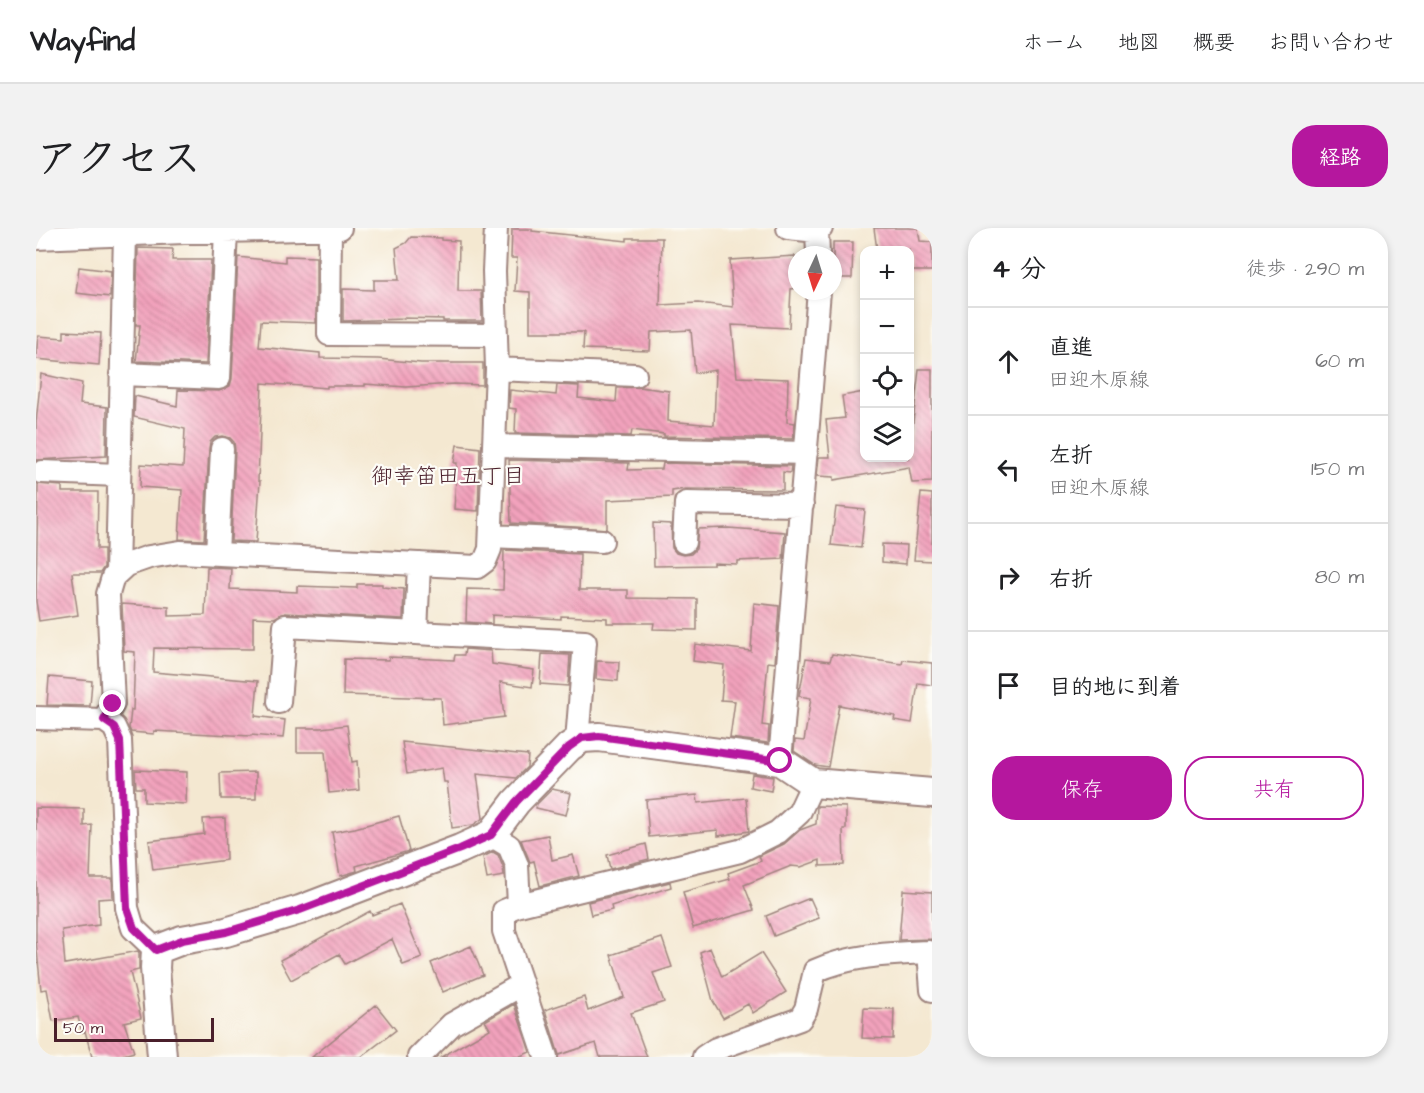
<!DOCTYPE html>
<html lang="ja">
<meta charset="utf-8">
<style>
:root{--surface:#fff;--page:#f2f2f2;--text:#202124;--muted:#757577;--line:#e0e0e0;--accent:#b5179e}
body{margin:0;font-family:"Architects Daughter","Klee One",sans-serif;background:var(--page);color:var(--text)}
.controls{position:absolute;right:18px;top:18px;display:grid;overflow:hidden;border-radius:12px;box-shadow:0 3px 9px #0003}
.controls button{width:54px;height:54px;display:grid;place-items:center;padding:0;border:0;border-bottom:2px solid var(--line);background:var(--surface);color:var(--text);font:30px sans-serif}
.compass{position:absolute;left:752px;top:18px;width:54px;height:54px;border-radius:50%;background:var(--surface);box-shadow:0 3px 9px #0003;rotate:184deg}
.scale{position:absolute;left:18px;bottom:15px;width:160px;box-sizing:border-box;padding-left:6px;border:3px solid #4a1f2b;border-top:0;font-size:16px;line-height:21px;white-space:nowrap;color:#4a1f2b;-webkit-text-stroke:4px #fdfcf7;paint-order:stroke}
.stop{position:absolute;width:18px;height:18px;margin:-14px;border:4px solid #b5179e;border-radius:50%;background:#fff}
.stop.end{background:#b5179e;border-color:#fff;box-shadow:0 2px 6px #0008}
.list{margin:0;padding:0;list-style:none}
h2{display:flex;justify-content:space-between;align-items:center;height:78px;margin:0;padding:0 24px;font-size:26px}
h2 small{font-size:20px;font-weight:400;color:var(--muted)}
.list li{display:grid;grid-template-columns:39px 1fr auto;gap:18px;align-items:center;box-sizing:border-box;height:108px;padding:0 24px;border-top:2px solid var(--line)}
.list b{display:block;font-size:22px;white-space:nowrap}
.list p{margin:0;font-size:20px;white-space:nowrap;color:var(--muted)}
.list em{font-size:20px;font-style:normal;color:var(--muted)}
.actions{display:flex;gap:12px;padding:18px 24px}
.actions a{flex:1;padding:14px 0;border:2px solid var(--accent);border-radius:24px;text-align:center;font-size:21px;color:var(--accent)}
.actions .main{background:var(--accent);color:#fff}
.icon{flex:none;width:33px;height:33px;fill:none;stroke:currentColor;stroke-width:2;stroke-linecap:round;stroke-linejoin:round}
.map{position:relative;flex:none;width:896px;height:829px;overflow:hidden;border-radius:24px}
header{display:flex;align-items:center;gap:36px;box-sizing:border-box;height:84px;padding:0 30px;background:var(--surface);border-bottom:2px solid var(--line)}
header strong{font-size:28px}
nav{display:flex;gap:33px;margin-inline-start:auto;font-size:21px}
.intro{display:flex;align-items:center;justify-content:space-between;box-sizing:border-box;height:144px;padding:0 36px}
h1{margin:0;font-size:42px}
.button{padding:15px 27px;border-radius:24px;background:var(--accent);color:#fff;font-size:21px;font-weight:700}
main{display:flex;gap:36px;padding:0 36px}
aside{flex:1;background:var(--surface);border-radius:24px;box-shadow:0 3px 9px #0003}
.map>svg:first-child{display:block}
</style>
<header>
<strong>Wayfind</strong>
<nav><a>ホーム</a><a>地図</a><a>概要</a><a>お問い合わせ</a></nav>
</header>
<div class="intro"><h1>アクセス</h1><a class="button">経路</a></div>
<main>
<div class="map">
<svg width="896" height="829" viewBox="0 0 896 829">
<defs>
<pattern id="building-back-hatch" width="6" height="6" patternUnits="userSpaceOnUse" patternTransform="scale(1.5)"><rect width="6" height="6" fill="#f3a3bd"/><path d="M-1 5l2 2M0 0l6 6M5-1l2 2" fill="none" stroke="#c7849a"/></pattern>
</defs>
<rect width="100%" height="100%" fill="#fdfcf7"/>
<filter id="ink" filterUnits="userSpaceOnUse"><feTurbulence type="fractalNoise" baseFrequency=".0167" numOctaves="2"/><feDisplacementMap in="SourceGraphic" scale="12" xChannelSelector="R" yChannelSelector="G"/><feConvolveMatrix kernelMatrix="1 2 1 2 8 2 1 2 1" color-interpolation-filters="sRGB"/></filter>
<filter id="wash" filterUnits="userSpaceOnUse"><feTurbulence type="fractalNoise" baseFrequency=".008" numOctaves="4" result="noise"/><feDisplacementMap in="SourceGraphic" scale="24" xChannelSelector="R" yChannelSelector="G"/><feGaussianBlur stdDeviation="1.35" result="paint"/><feColorMatrix in="noise" values="0 0 0 0 0 0 0 0 0 0 0 0 0 0 0 0 0 1.4 0 .05"/><feComposite in="paint" operator="in"/></filter>
<g filter="url(#wash)">
<rect width="100%" height="100%" fill="#f4e8d1"/>
<g id="blocks">
<!-- building -->
<path fill="url(#building-back-hatch)" d="M838 0H882L884 13 896 14V43H873V22H841Z
M476 1H496V3L591 13V10H626L624 77 662 75 697 79 694 32 759 28 761 60 755 61 753 100 696 97 701 149 752 151 751 194 759 195 757 211 628 208V206L596 202 595 208 479 205 480 181 473 180 474 162 520 167 521 157 543 158 542 170 580 174 581 160 603 159 633 163 632 193 678 197 680 142 659 145 655 102 615 104 614 123 547 121 548 104H494V64L479 63 481 30H475Z
M375 9 405 10V12L423 13 422 63H445L446 93H407V91L368 90V91L307 93V61L338 62V52H363L360 20 370 15Z
M797 14H817L816 50H797Z
M102 20 137 21 136 32H175L170 136 100 133 104 97H100Z
M249 28 280 29V95L225 93 223 119 284 125V130L342 131 385 135H447V157L418 156 370 159 329 156V158H291V160L226 155 222 253H224L220 314 195 313 199 222 198 214 194 210 187 208 179 209 174 214 173 220 168 312 143 311 146 262 104 259 105 236 147 239 149 201 98 189 99 168 141 178 142 162 183 163 194 158 196 151 202 29 249 34Z
M43 39 75 43 74 69 40 65Z
M28 103 65 105 63 137 0 131 2 108 28 110Z
M883 141H896V254L876 255 873 239 798 252V249L781 248 783 229H794L790 192 809 190 806 168 828 164V230H873Z
M5 146 46 155 44 176 71 179 70 228 0 232V195Z
M421 217 444 220 442 283 418 281 421 235H418Z
M473 232 593 235 592 242 626 241 627 235 755 238 754 245 747 244V262L650 261 636 263V269L571 272V301L475 295Z
M2 256 26 258V264H62L61 321H68V339L64 345H36L42 387 3 393 0 373Z
M885 265 896 266V333L878 332Z
M800 279 829 282 825 320 795 317Z
M617 295 635 296 636 320 640 325 647 327 655 326 660 321 662 301 692 300 749 304 747 331 701 333V336L678 335V337L618 338Z
M846 316 871 317 870 336 846 334Z
M468 322 544 326 543 362H592V370L661 371V402L617 401 618 395H571V390L525 388V391L456 387V396L430 394 431 361 467 362Z
M171 339 195 340 194 361 261 364V358L321 360V356H346V359L368 361 367 391 249 385 238 390 217 389V421L118 420 117 444 222 453 219 488 249 492 247 510 215 507V508L118 503V506L95 504 93 500 95 482H97L99 424 88 423 86 376 133 379V388L169 387Z
M718 375 743 378 739 435 732 434 726 497 733 498 732 515 694 510 699 473 685 472 688 437 657 433 659 416 715 423Z
M429 421 455 423 456 436 498 442 496 459 464 454 468 489 407 497 405 470 307 467 308 431 353 432V429L418 432 419 427H428Z
M506 426 534 427 532 458 504 456Z
M796 426 866 436 867 432 896 435V457L882 455 876 495 858 492 859 488 803 477 792 539 779 537 758 523 759 512 768 513 775 470 763 468 770 430 794 433Z
M561 433 583 434 582 453 560 451Z
M13 449 56 453 54 478 11 477Z
M311 497 316 534 321 533 323 562 293 565 289 524H261V500H285Z
M366 514 492 527 491 539 480 550 441 546 447 590 437 597 416 600 411 554H408L406 540 371 546Z
M99 542 151 544 150 576 108 574V560H100Z
M220 544V571H185L184 545Z
M716 546 737 549 735 563 714 559Z
M516 561 535 565 530 587 500 580 501 576Z
M661 567 662 575 710 570 713 603 682 608V602L613 609 610 572Z
M781 578 810 579V601H807L808 637 784 638V632L765 639 755 638 708 657 718 682 657 700 647 664 694 651 692 645 725 633 723 628 748 616 764 602 780 596Z
M0 580 48 581V598L56 597 54 650H76L77 670 62 671 63 697 26 702 29 736 102 723 103 725V742L94 744 105 790 88 794 98 824 81 829H56L49 803 46 804 42 789 17 793 11 761 5 762 0 712Z
M363 588 373 623 320 638 321 643 304 648 296 604 319 600Z
M189 590 190 632 117 642 113 613 168 606 167 591Z
M512 607 516 632 537 627 543 648 504 658 498 633 494 634 485 612Z
M610 616 613 631 574 641 571 627Z
M457 624 462 627 467 639 468 648 451 651 447 629Z
M634 654 635 659 575 678 576 682 555 687 552 674Z
M867 662 896 664V711L863 712Z
M774 670 783 690 738 708 730 688Z
M364 676 386 730 367 737 356 711 309 736 303 726 255 752 244 732 334 683 336 687Z
M626 710 636 739 617 745 628 774 595 785 611 829H564L560 815 523 827 509 782 548 769 552 783 588 769 575 727Z
M435 718 447 747 407 764 395 735Z
M674 720 686 749 725 725 750 764 717 785 712 776 687 790 677 773 664 724Z
M478 776 494 824 482 829H405L454 801 449 793Z
M340 777 360 802 325 829H276Z
M828 780 858 781 857 811 826 810Z"/>
</g>
</g>
<g filter="url(#ink)">
<use href="#blocks" fill-opacity="0" stroke="#9f847e" stroke-width="1.5"/>
<g fill="none" stroke-linecap="round" stroke-linejoin="round">
<defs>
<path id="minor" d="M294 0 293 106 460 107
M752 0 781 3 785 0
M781 3 782 27
M0 10 148 4 304 0
M461 141 599 147
M85 146 183 150 190 3
M458 218 770 225
M6 244 83 247
M455 308 566 313
M648 314 650 275 766 277
M181 326 186 221
M81 345 89 6
M380 405 383 336
M243 474 249 398 549 414 541 513
M0 490 68 492 78 499 84 512 91 680 97 700 120 722
M68 492 77 476 72 366 77 349 90 337 113 329 144 324 441 339 449 333 454 321 461 141 458 43 460 0
M744 533 783 63
M455 607 473 618 481 637 483 677
M383 829 416 796 485 757
M510 829 468 703V683L483 677 704 623 742 604 763 585 777 555
M668 829 680 821 764 791 770 781 779 743C815 727 853 726 893 724L896 762"/>
<path id="major" d="M126 829 119 740 120 722 146 712 190 704 264 682 424 621 455 607 480 574 533 519 546 510 563 509 744 533 777 555 896 565"/>
</defs>
<!-- minor casing -->
<use href="#minor" stroke="#9f847e" stroke-width="26"/>
<!-- major casing -->
<use href="#major" stroke="#9f847e" stroke-width="32"/>
<!-- minor -->
<use href="#minor" stroke="#fff" stroke-width="22"/>
<!-- major -->
<use href="#major" stroke="#fff" stroke-width="28"/>
</g>
</g>
<g fill="none" stroke-linecap="round" stroke-linejoin="round" filter="url(#ink)">
<!-- route -->
<path stroke="#b5179e" stroke-width="8" d="M77 476 68 492 78 499 84 512 91 680 98 700 120 722 146 712 190 704 264 682 424 621 455 607 480 574 533 519 546 510 563 508 744 533"/>
</g>
<g text-anchor="middle" dominant-baseline="central" stroke-width="4.5" stroke-linejoin="round" paint-order="stroke">
<!-- neighbourhood labels -->
<g font-size="22" fill="#4a1f2b" stroke="#fdfcf7">
<text x="412" y="248">御幸笛田五丁目</text>
</g>
</g>
</svg>
<div class="controls">
<button>+</button>
<button>−</button>
<button><svg class="icon" aria-label="locate" viewBox="0 0 24 24"><circle cx="12" cy="12" r="6"/><path d="M12 2v4M12 18v4M2 12h4M18 12h4"/></svg></button>
<button><svg class="icon" aria-label="layers" viewBox="0 0 24 24"><path d="M12 4l9 5-9 5-9-5zM3 14l9 5 9-5"/></svg></button>
</div>
<svg class="compass" viewBox="-18 -18 36 36"><path d="M0-13l5 13h-10z" fill="#e53935"/><path d="M0 13l5-13h-10z" fill="#757577"/></svg>
<div class="scale">50 m</div>
<div class="stop" style="left:744px;top:533px"></div>
<div class="stop end" style="left:77px;top:476px"></div>
</div>
<aside>
<h2>4 分<small>徒歩 · 290 m</small></h2>
<ul class="list">
<li><svg class="icon" aria-label="ahead" viewBox="0 0 24 24"><path d="M12 20V5M6 11l6-6 6 6"/></svg><div><b>直進</b><p>田迎木原線</p></div><em>60 m</em></li>
<li><svg class="icon" aria-label="left" viewBox="0 0 24 24"><path d="M17 20v-9H6M10 6l-5 5 5 5"/></svg><div><b>左折</b><p>田迎木原線</p></div><em>150 m</em></li>
<li><svg class="icon" aria-label="right" viewBox="0 0 24 24"><path d="M7 20v-9h11M14 6l5 5-5 5"/></svg><div><b>右折</b></div><em>80 m</em></li>
<li><svg class="icon" aria-label="arrive" viewBox="0 0 24 24"><path d="M6 21V4h12l-3 4 3 4H6"/></svg><div><b>目的地に到着</b></div></li>
</ul>
<div class="actions"><a class="main">保存</a><a>共有</a></div>
</aside>
</main>
